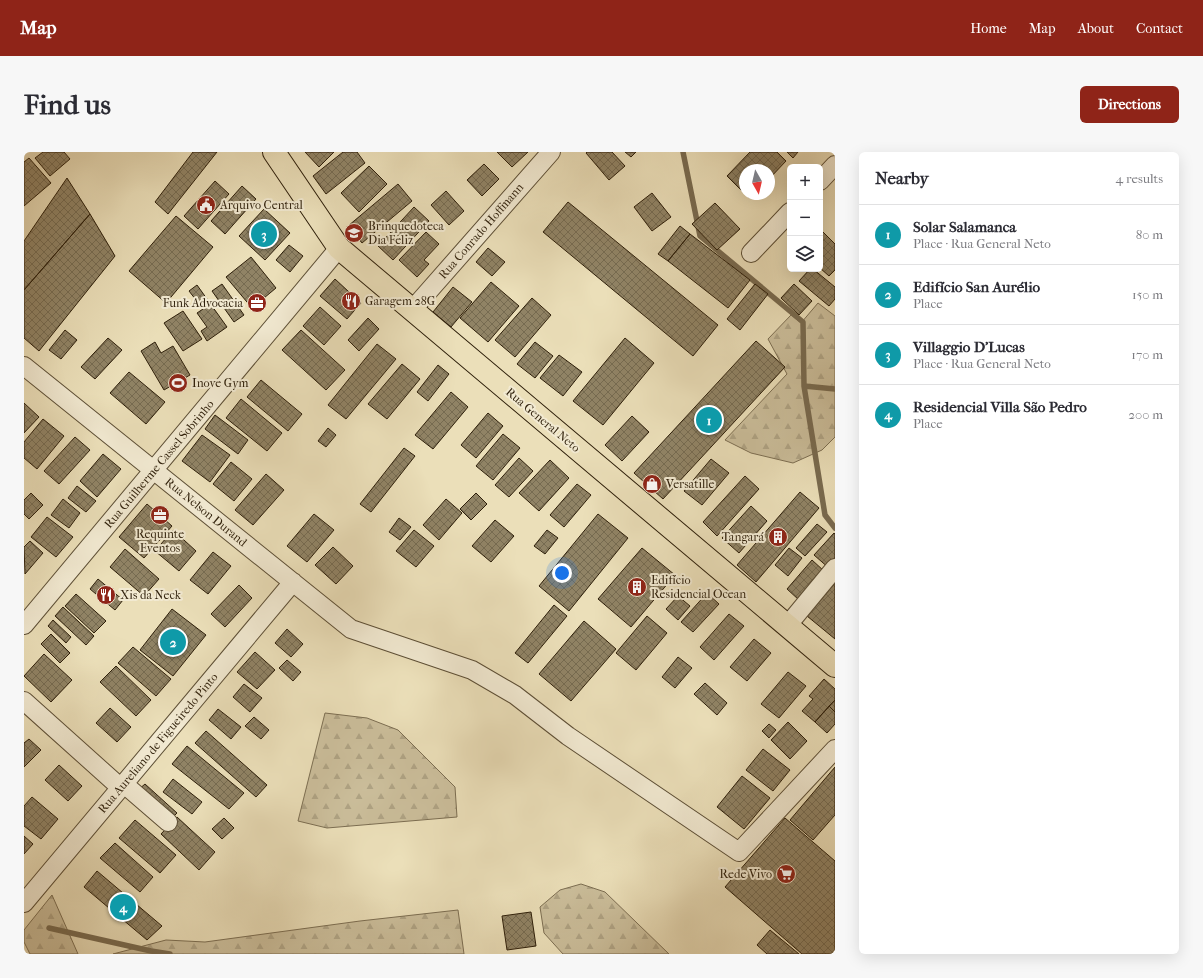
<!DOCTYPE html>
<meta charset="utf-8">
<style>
:root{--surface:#fff;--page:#f7f7f7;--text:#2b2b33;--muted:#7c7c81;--line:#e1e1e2;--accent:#8f2418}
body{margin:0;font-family:"IM FELL French Canon",serif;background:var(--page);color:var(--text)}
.controls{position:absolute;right:12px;top:12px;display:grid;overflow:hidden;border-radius:6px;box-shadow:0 4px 16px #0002}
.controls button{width:36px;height:36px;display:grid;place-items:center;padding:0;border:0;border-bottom:1px solid var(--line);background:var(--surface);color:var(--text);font:20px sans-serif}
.compass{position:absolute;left:715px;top:12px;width:36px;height:36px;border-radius:50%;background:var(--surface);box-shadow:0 4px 16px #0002;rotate:172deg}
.you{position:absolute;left:538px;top:421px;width:14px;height:14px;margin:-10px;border:3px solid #fff;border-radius:50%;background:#1a73e8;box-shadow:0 0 0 6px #1a73e833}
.badge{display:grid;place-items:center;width:26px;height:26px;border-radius:50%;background:var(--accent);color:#fff;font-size:13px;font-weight:700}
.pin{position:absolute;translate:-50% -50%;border:2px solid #fff;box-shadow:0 1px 4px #0006}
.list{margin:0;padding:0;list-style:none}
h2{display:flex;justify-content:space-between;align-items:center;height:52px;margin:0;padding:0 16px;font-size:17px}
h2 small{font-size:13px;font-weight:400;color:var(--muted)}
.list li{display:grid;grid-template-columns:26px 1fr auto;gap:12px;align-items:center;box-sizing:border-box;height:60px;padding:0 16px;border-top:1px solid var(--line)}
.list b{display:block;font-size:15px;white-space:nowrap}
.list p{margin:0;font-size:13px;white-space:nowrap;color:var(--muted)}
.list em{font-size:13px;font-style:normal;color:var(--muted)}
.icon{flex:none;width:22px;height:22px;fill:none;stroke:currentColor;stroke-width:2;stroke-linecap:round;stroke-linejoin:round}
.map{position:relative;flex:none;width:811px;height:802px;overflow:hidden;border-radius:6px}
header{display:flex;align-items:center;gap:24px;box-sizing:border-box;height:56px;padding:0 20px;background:var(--accent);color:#fff}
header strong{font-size:19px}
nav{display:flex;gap:22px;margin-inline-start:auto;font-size:14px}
.intro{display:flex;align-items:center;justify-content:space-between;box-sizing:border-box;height:96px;padding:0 24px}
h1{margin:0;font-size:28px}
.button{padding:10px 18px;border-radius:6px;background:var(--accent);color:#fff;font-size:14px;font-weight:700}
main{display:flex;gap:24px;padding:0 24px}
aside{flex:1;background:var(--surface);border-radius:6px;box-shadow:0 4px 16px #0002}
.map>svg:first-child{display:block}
</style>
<header>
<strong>Map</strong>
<nav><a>Home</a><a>Map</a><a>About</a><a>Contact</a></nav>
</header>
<div class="intro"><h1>Find us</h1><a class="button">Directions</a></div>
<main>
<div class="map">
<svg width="811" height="802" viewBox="0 0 811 802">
<defs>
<pattern id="forest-firs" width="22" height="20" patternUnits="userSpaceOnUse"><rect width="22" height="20" fill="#cbbe9b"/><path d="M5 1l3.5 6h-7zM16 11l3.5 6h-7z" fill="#afa384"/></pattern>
<pattern id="building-cross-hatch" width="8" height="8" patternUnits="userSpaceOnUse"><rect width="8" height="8" fill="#908365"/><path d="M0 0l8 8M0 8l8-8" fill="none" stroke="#766b51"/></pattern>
</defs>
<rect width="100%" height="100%" fill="#ebdfb9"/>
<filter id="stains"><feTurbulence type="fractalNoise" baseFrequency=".005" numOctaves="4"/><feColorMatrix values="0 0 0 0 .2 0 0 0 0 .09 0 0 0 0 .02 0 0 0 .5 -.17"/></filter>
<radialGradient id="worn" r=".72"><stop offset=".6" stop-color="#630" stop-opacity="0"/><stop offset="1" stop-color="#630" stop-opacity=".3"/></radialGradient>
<!-- forest -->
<path fill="url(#forest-firs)" stroke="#7c6e52" d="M794 151 811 164V285L798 298 769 311 727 301 701 288 763 222 744 187 767 163 777 171Z
M301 561 343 566 374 578 431 635 433 665 303 676 274 669Z
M557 732 581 740 645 802H539L520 781 516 755 536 738Z
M28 743 54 802H6L0 790V778Z
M434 758 440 802H89L142 788 181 790 336 769Z"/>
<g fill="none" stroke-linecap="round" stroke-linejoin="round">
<!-- stream -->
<path stroke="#796b50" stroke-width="5.5" d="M659 0 676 84 779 170 780 234 811 237
M780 234 801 363 811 376
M25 776 127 799 146 802"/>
</g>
<!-- building -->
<path fill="url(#building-cross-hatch)" stroke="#2e1f0a" d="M19 0H40L46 7 26 24 11 6Z
M169 0H193L144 62 131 50Z
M281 0H310L295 15Z
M319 0H333L341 11 302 42 289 24Z
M473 0H504L488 15Z
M563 0H588L601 14 585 28 562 1Z
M601 0H612L607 5Z
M726 0H753L762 9 745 27V18H721V42H730L725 46 703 24Z
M763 0H774L769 6Z
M5 6 27 31 0 54V10Z
M460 12 475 27 458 44 443 28Z
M345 14 363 32 335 60 317 41Z
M43 26 66 62 0 138V89Z
M191 29 205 42 174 77 160 64Z
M374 32 388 49 338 91 324 74Z
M218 34 232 47 201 82 187 69Z
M422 39 440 59 425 73 407 53Z
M628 41 647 65 628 79 610 55Z
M544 50 694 173 669 204 519 80Z
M691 51 716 77 693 98 668 72Z
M390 55 405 69 369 108 354 94Z
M240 57 266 81 241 108 215 84Z
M66 62 91 104 15 199 0 186V138Z
M152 64 189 95 142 151 105 119Z
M656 74 666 82 644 109 634 102Z
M796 77 811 92V118L805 124 796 116Z
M402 80 415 92 400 108 405 112 393 125 375 108Z
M666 82 726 128 704 156 644 109Z
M265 93 279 104 266 120 252 108Z
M464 96 481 110 468 124 452 110Z
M227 105 252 136 228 156 202 125Z
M786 117H789L811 135V147L805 154 775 129Z
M311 127 337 151 323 167 296 144Z
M467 130 495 154 464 190 436 166Z
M198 132 220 163 210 170 188 139Z
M731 132 744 142 716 178 703 167Z
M770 132 788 149 775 163 757 146Z
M173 133 203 175 183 189 177 179 183 175 173 161 179 157 165 139Z
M429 135 448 150 427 175 409 160Z
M508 146 527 163 491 205 471 188Z
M296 155 317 174 300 193 279 174Z
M159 159 178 187 159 199 140 171Z
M344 166 355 177 335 199 324 188Z
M41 178 53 188 37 207 25 198Z
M277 178 321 218 302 238 258 198Z
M84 186 98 198 71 227 57 215Z
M601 186 630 211 579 273 549 249Z
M732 189 761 215 639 347 610 321Z
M131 190 137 201 149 194 166 223 140 238 117 199Z
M511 190 529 204 511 226 493 212Z
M353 192 372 207 322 267 304 253Z
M535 203 558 220 539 244 516 226Z
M378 212 396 227 363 267 344 252Z
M414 213 425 222 404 249 393 240Z
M105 220 141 250 122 272 86 241Z
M237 228 278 262 264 279 223 245Z
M427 240 444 255 409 297 391 283Z
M217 247 258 281 243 299 202 266Z
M0 251 15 265 0 281Z
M464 261 479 274 452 306 437 293Z
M191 263 224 288 214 302 181 277Z
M608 264 625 280 598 309 581 293Z
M19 267 40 284 13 317 0 306V290Z
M304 276 312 283 302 295 294 289Z
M479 282 496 296 469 328 452 314Z
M178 283 206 303 186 330 158 309Z
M51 285 66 298 35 332 20 319Z
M380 296 391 304 347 360 336 352Z
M79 302 97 317 73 345 56 329Z
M495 306 509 319 485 345 471 333Z
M687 307 705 321 678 353 660 339Z
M526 308 545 326 515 359 495 341Z
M207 310 228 327 210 349 189 332Z
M242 322 260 338 229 373 211 358Z
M721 324 735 337 693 384 679 370Z
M553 332 567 343 540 375 526 363Z
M53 334 72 349 62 360 44 346Z
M776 340 795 356 732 430 713 413Z
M7 341 19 353 5 367 0 362V348Z
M452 341 463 352 447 368 436 357Z
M39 347 56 361 45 376 27 363Z
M422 347 438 361 415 388 399 373Z
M123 352 148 374 120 406 95 385Z
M727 354 743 369 715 401 698 386Z
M290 362 310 378 283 410 263 394Z
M574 362 604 386 545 459 515 434Z
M23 365 49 385 32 405 7 385Z
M375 366 387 375 376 388 365 380Z
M471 368 490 384 467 410 448 394Z
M793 372 803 380 781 404 772 396Z
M149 378 172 399 155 419 131 399Z
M390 378 410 394 392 415 372 399Z
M523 378 534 386 521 402 510 394Z
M810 381 811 382V411L806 417 790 403Z
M6 389 19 401 1 422 0 395Z
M309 395 329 414 312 432 291 413Z
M618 396 651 423 607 475 574 447Z
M765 396 778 406 764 424 751 413Z
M101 397 135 427 120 444 86 415Z
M189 400 207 414 184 442 166 428Z
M788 408 800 419 775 448 763 437Z
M74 427 99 448 91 458 66 437Z
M811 431V487L783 464Z
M215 433 228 446 201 475 187 462Z
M683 441 695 452 669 480 657 470Z
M52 442 82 469 70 481 41 454Z
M654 444 666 454 654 468 642 457Z
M530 453 543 464 504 511 491 501Z
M39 455 70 484 62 493 31 464Z
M148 457 182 483 149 524 116 498Z
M705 462 720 474 690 508 676 495Z
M623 464 643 481 612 518 592 501Z
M29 468 47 485 42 491 24 474Z
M560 469 592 497 547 549 515 522Z
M263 477 279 492 267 505 251 491Z
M27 482 46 501 36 511 17 492Z
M730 487 747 501 723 529 706 515Z
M109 495 147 527 132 544 94 511Z
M231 500 251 518 233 537 213 520Z
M20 502 48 528 27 550 0 524Z
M654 505 668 516 651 536 638 525Z
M263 508 277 520 269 529 255 516Z
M92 514 127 548 112 564 76 530Z
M764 520 782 534 755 566 737 552Z
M800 527 811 537V548L791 570 778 559 789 547 785 544Z
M681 531 703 551 693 563 670 542Z
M220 532 238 546 226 560 209 545Z
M811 548V560L805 554Z
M805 554 811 560V572L803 581 791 570Z
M86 556 107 575 93 590 72 571Z
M194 557 217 575 207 587 185 568Z
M230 565 245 578 237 587 221 574Z
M764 570 783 589 766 607 747 588Z
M745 572 752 578 745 586 738 579Z
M182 579 243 633 232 645 171 591Z
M5 587 17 598 0 615V591Z
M163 594 220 641 205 657 148 612Z
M739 597 766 618 749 639 722 618Z
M35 613 58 634 44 649 21 628Z
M811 615V663L789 688 766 668Z
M718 624 746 646 720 677 693 655Z
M149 627 178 650 168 662 139 640Z
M121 632 153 661 147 667 114 638Z
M8 645 34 667 17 687 0 674V654Z
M153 665 191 700 175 718 137 682Z
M200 666 210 676 198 687 188 677Z
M761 666 811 709V802H778L701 735Z
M111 668 152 703 136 721 95 686Z
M0 684 9 692 0 702Z
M91 691 129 725 116 740 76 706Z
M73 719 138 774 123 788 60 735Z
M507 760 512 794 483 798 478 764Z
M746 778 775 802H743L733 793Z"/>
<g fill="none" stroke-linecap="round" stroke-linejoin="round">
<defs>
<path id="minor" d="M796 29 811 13
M727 101 766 60
M388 158 527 0
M0 214 327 477 448 518 491 543 544 584 715 700 811 597
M0 473 315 96
M763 474 811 416
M0 549 97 636
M100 632 144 670
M0 751 269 430"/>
<path id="major" d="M250 0 315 96 811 514"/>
</defs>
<!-- minor casing -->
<use href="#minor" stroke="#5d4f36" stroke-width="20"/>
<!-- major casing -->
<use href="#major" stroke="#2e1f0a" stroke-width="24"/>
<!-- minor -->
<use href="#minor" stroke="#f2ead2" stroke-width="18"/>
<!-- major -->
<use href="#major" stroke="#ebdfb9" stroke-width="22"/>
</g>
<!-- icons -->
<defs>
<symbol id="civic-disc" viewBox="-11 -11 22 22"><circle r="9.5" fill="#8f2418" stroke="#f2ead2"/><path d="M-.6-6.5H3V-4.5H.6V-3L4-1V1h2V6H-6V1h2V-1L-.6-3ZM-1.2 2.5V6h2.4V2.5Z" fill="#fff"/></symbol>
<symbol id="school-disc" viewBox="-11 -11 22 22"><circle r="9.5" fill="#8f2418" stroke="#f2ead2"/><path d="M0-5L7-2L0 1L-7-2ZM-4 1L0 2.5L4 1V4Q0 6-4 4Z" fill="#fff"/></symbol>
<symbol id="restaurant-disc" viewBox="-11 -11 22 22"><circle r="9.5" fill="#8f2418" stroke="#f2ead2"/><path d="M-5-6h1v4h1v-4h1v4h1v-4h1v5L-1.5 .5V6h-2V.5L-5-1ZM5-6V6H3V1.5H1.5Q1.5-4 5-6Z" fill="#fff"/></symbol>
<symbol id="office-disc" viewBox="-11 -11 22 22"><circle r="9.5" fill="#8f2418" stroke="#f2ead2"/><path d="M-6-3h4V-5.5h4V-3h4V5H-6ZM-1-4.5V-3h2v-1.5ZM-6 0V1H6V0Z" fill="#fff"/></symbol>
<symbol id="stadium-disc" viewBox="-11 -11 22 22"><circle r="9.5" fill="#8f2418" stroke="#f2ead2"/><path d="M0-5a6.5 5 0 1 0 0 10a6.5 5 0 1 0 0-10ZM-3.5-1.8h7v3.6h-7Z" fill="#fff"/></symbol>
<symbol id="shop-disc" viewBox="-11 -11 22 22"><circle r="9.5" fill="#8f2418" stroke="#f2ead2"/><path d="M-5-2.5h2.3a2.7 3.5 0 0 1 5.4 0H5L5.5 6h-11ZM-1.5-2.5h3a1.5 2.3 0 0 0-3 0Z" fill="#fff"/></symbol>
<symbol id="building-disc" viewBox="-11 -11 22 22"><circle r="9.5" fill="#8f2418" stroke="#f2ead2"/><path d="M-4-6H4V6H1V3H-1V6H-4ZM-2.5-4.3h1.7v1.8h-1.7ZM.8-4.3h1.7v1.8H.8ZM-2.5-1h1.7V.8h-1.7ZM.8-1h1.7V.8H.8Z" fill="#fff"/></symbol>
<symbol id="supermarket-disc" viewBox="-11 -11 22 22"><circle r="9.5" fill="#8f2418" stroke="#f2ead2"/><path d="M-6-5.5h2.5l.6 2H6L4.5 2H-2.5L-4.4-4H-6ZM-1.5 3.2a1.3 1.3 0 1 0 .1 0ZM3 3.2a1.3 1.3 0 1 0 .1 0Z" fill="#fff"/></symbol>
</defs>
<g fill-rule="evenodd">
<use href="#civic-disc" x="171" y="42" width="22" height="22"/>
<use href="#school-disc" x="319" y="70" width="22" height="22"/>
<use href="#restaurant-disc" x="316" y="138" width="22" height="22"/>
<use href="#office-disc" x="222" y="140" width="22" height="22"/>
<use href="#stadium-disc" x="143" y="220" width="22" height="22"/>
<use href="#shop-disc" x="617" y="321" width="22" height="22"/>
<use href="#office-disc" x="125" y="352" width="22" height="22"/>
<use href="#building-disc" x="743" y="374" width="22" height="22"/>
<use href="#building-disc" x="602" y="424" width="22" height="22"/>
<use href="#restaurant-disc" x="71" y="432" width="22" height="22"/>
<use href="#supermarket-disc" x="751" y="711" width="22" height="22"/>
</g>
<g text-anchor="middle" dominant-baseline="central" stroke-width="4" stroke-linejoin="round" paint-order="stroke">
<!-- poi labels -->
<g font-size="12" fill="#2e1f0a" stroke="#f2ead2" text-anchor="start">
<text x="196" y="53">Arquivo Central</text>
<text x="344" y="74">Brinquedoteca<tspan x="344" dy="14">Dia Feliz</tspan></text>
<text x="341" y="149">Garagem 28G</text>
<text x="219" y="151" text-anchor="end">Funk Advocacia</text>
<text x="168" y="231">Inove Gym</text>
<text x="642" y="332">Versatille</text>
<text x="136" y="382" text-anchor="middle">Requinte<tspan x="136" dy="14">Eventos</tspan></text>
<text x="740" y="385" text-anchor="end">Tangará</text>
<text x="627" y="428">Edifício<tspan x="627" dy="14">Residencial Ocean</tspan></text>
<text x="96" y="443">Xis da Neck</text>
<text x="748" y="722" text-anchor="end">Rede Vivo</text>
</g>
<!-- street labels -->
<g font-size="12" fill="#2e1f0a" stroke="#f2ead2">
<text transform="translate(457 79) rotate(-49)">Rua Conrado Hoffmann</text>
<text transform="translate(519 268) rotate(40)">Rua General Neto</text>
<text transform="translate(135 312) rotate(-50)">Rua Guilherme Cassel Sobrinho</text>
<text transform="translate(182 360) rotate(39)">Rua Nelson Durand</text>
<text transform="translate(134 591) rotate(-50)">Rua Aureliano de Figueiredo Pinto</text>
</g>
</g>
<rect width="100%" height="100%" filter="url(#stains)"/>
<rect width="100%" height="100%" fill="url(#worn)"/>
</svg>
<div class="controls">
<button>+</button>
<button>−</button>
<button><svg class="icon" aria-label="layers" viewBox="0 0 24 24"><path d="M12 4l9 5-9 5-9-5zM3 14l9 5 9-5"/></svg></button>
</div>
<svg class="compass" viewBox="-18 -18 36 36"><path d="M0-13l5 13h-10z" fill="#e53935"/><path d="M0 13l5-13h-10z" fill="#7c7c81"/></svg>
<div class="you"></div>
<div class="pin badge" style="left:685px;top:268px;background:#0f9aa8">1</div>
<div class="pin badge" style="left:149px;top:490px;background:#0f9aa8">2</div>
<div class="pin badge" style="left:240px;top:82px;background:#0f9aa8">3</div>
<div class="pin badge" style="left:99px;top:755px;background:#0f9aa8">4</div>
</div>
<aside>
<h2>Nearby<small>4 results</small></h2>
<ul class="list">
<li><span class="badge" style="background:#0f9aa8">1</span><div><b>Solar Salamanca</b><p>Place · Rua General Neto</p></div><em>80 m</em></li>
<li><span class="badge" style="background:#0f9aa8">2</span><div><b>Edifício San Aurélio</b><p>Place</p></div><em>150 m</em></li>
<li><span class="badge" style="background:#0f9aa8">3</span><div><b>Villaggio D'Lucas</b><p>Place · Rua General Neto</p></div><em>170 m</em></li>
<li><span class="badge" style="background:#0f9aa8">4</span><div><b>Residencial Villa São Pedro</b><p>Place</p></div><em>200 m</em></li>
</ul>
</aside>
</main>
